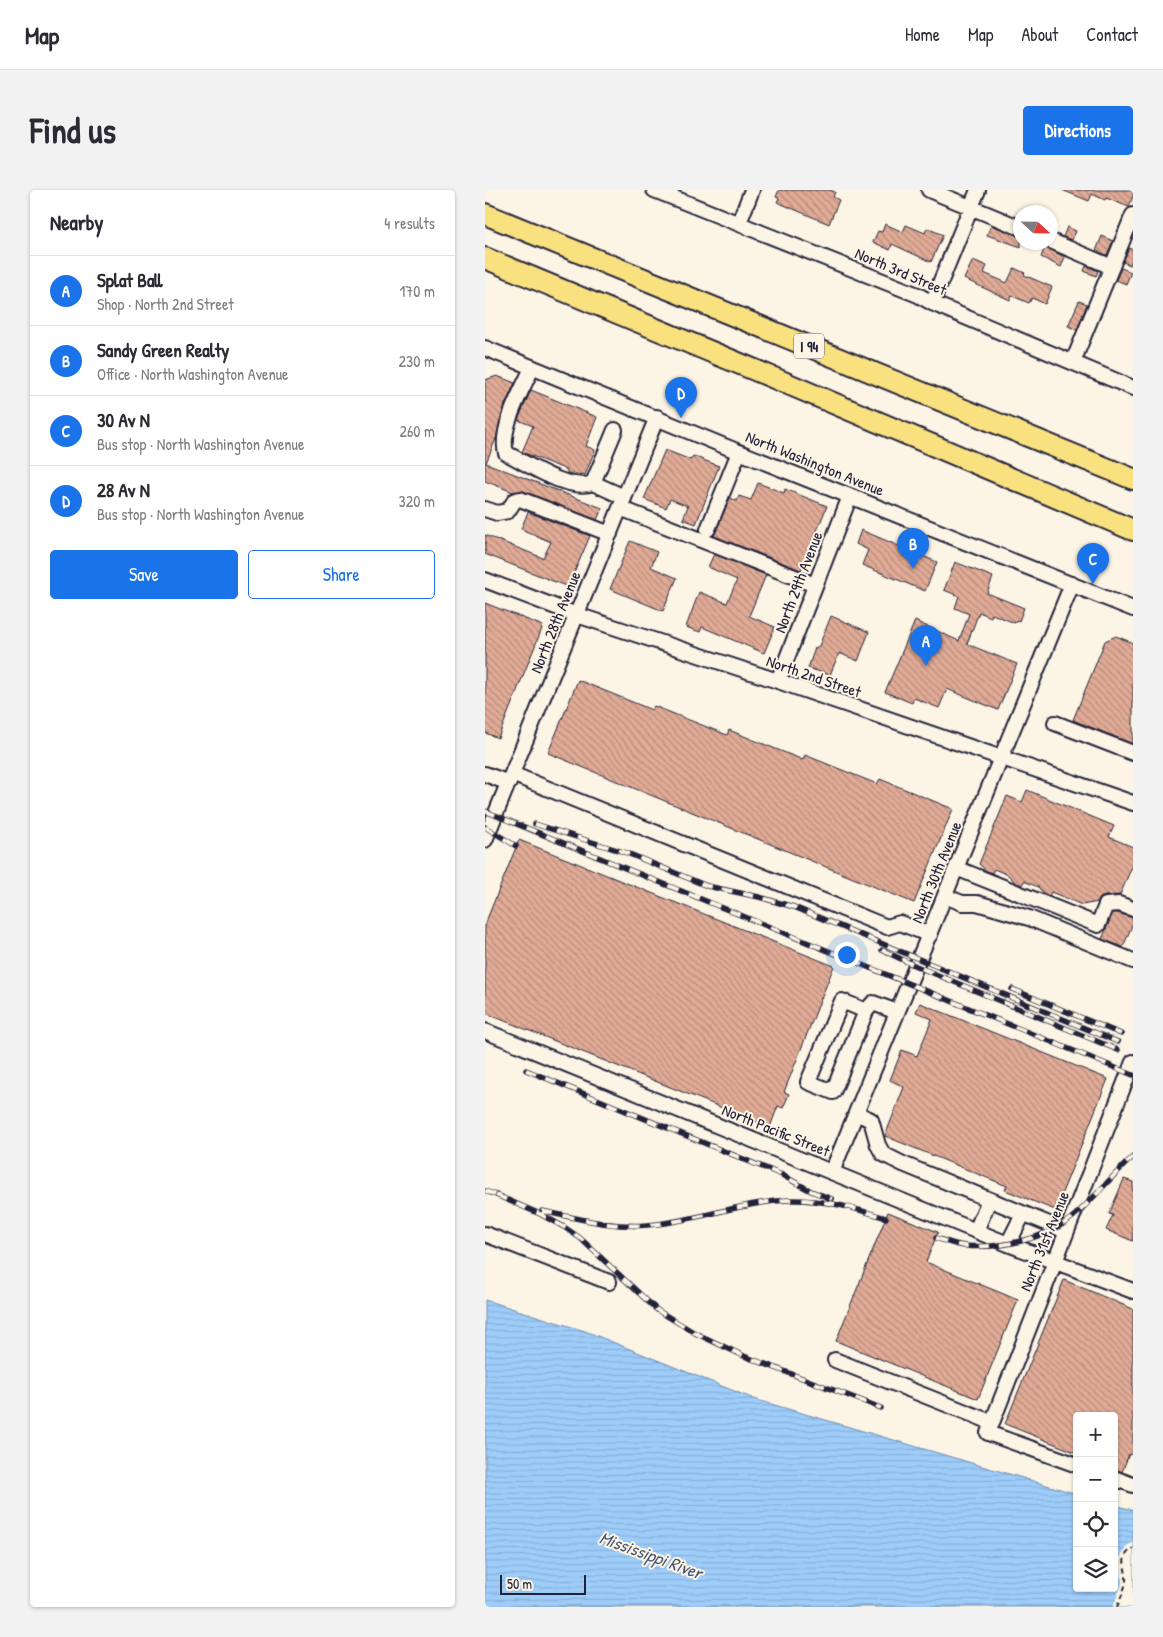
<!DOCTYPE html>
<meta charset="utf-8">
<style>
:root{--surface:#fff;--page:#f2f2f3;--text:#2b2b33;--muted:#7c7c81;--line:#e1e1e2;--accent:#1a73e8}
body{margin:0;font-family:"Patrick Hand",sans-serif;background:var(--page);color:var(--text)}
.controls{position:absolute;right:15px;bottom:15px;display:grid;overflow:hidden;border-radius:5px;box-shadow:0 1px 4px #0004}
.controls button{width:45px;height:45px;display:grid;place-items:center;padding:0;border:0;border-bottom:1px solid var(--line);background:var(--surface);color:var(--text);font:25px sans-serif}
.compass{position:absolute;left:528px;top:15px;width:45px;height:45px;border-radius:50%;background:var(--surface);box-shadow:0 1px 4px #0004;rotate:112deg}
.scale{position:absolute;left:15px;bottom:12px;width:86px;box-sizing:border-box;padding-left:5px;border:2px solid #22223b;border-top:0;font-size:14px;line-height:18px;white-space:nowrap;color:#22223b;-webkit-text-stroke:4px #fcf5e5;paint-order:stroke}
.you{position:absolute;left:361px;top:764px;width:18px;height:18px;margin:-12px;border:4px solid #fff;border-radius:50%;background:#1a73e8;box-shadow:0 0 0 8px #1a73e833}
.badge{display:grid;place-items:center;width:32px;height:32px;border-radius:50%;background:var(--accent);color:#fff;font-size:16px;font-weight:700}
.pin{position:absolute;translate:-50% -41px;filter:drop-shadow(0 1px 2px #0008)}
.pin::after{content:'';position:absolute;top:26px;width:18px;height:15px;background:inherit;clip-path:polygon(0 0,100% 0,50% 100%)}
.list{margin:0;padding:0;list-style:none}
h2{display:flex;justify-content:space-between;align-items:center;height:65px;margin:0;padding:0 20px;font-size:21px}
h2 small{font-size:16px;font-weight:400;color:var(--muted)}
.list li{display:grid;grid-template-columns:32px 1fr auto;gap:15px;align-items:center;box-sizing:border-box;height:70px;padding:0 20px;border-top:1px solid var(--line)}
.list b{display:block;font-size:19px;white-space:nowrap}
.list p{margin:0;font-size:16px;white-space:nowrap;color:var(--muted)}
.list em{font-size:16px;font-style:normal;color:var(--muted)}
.actions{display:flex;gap:10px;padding:15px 20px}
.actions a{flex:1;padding:11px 0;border:1px solid var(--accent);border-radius:5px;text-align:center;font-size:18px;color:var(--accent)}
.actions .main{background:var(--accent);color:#fff}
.icon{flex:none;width:28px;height:28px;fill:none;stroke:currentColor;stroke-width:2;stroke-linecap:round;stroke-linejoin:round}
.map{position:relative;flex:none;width:648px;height:1417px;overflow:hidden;border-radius:5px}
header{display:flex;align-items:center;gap:30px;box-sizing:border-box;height:70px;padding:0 25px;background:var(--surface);border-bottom:1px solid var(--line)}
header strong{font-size:24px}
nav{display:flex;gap:28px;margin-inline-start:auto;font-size:18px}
.intro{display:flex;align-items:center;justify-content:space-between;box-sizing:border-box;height:120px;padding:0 30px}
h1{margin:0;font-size:35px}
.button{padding:12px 22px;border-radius:5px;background:var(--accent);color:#fff;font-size:18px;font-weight:700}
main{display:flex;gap:30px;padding:0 30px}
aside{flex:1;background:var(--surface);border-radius:5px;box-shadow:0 1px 4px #0004}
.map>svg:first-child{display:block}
</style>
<header>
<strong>Map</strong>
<nav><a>Home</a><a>Map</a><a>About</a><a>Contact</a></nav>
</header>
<div class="intro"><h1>Find us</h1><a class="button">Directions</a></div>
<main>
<aside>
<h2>Nearby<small>4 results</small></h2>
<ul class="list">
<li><span class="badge">A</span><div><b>Splat Ball</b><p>Shop · North 2nd Street</p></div><em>170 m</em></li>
<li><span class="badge">B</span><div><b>Sandy Green Realty</b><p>Office · North Washington Avenue</p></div><em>230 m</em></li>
<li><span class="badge">C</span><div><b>30 Av N</b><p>Bus stop · North Washington Avenue</p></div><em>260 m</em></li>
<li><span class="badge">D</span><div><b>28 Av N</b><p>Bus stop · North Washington Avenue</p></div><em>320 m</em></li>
</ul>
<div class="actions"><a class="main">Save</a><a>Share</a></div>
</aside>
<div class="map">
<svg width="648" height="1417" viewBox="0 0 648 1417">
<defs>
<pattern id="water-rules" width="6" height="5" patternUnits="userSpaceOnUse" patternTransform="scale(1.25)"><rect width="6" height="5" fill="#9ecdfa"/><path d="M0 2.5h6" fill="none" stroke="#88b0d7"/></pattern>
<pattern id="building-back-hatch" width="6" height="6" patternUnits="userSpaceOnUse" patternTransform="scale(1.25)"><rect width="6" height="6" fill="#e1ab96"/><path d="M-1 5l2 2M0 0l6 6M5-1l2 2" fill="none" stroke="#b68b7c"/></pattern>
</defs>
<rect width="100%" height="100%" fill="#fcf5e5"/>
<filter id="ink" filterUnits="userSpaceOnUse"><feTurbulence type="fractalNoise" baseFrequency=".02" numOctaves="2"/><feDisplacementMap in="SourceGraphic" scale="10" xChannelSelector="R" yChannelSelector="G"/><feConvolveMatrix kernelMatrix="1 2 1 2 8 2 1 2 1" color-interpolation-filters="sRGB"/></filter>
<g filter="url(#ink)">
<!-- water -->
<path fill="url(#water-rules)" stroke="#6c89ae" d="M0 1110 100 1141 269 1209 592 1304V1398H629V1315L648 1320V1417H0Z"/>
<!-- pier -->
<path fill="#fcf5e5" d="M648 1352V1417H628L637 1393 634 1369 642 1356Z"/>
<!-- building -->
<path fill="url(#building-back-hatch)" stroke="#22223b" d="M294 0H345L350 2 348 7 354 10 344 34 292 12 294 8 291 7Z
M577 0H648V6L644 17 621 8 620 10 607 4 604 11Z
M400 34 418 42 421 35 440 43 442 38 458 45 446 72 407 54 405 60 388 52 393 41 397 42Z
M506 35 536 47V57L502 45Z
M582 37 591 41 587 50 578 47Z
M617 46 628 51 622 65 611 61Z
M560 57 580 67 576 77 556 67Z
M644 58 648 60V66L645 75 638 72Z
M488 70 502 76 499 83 522 93 529 78 540 83 539 85 567 97 560 114 547 108 544 113 527 106 525 110 479 89Z
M601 76 613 81 611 86 599 81Z
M636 78 646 82 641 94 631 90Z
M594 111 602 114 592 140 583 136Z
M12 186 30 193 19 217 12 246 1 273 117 318 112 330 38 301 28 302 0 291V190Z
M46 200 112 227 101 256 110 260 100 285 82 283V280L37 262 48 236 33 230Z
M180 260 206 270 208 266 234 276 211 334 198 329 203 316 185 309 181 318 159 309Z
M273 293 299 303 300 299 342 316 316 380 229 346 245 308 252 311 254 306 266 310Z
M43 322 105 346 83 397 0 364V345L58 368 66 352 36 339Z
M376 340 452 372 440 401 377 375 383 360 371 354Z
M145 351 172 362 166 377 192 388 178 421 125 399Z
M229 364 281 385 264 426 290 437 279 463 217 437 215 442 201 437 214 402 242 413 252 390 223 377Z
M470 372 508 387 502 403 539 418 534 431 531 430 530 433 507 424 506 427 494 422 482 454 532 474 513 520 462 499 454 518 429 508 427 513 400 502 430 431 474 451 484 424 470 418 474 406 459 400Z
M0 413 58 436 13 548 0 543Z
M346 426 384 442 373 471 354 463 345 485 323 478 330 458 334 456Z
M631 446 648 453V554L588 530 620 451Z
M93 490 167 520 169 516 242 545 244 540 318 570 320 565 392 594 395 589 468 619 429 713 63 563Z
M542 600 629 636 624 647 648 657V674L635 705 620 706 615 708 613 712 597 715 566 702 564 706 559 704 553 697 539 691 537 695 531 693 523 685 509 679 507 683 502 681 494 674 522 606 537 612Z
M34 650 349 776 299 902 304 904 298 918 293 916 285 937 0 823V734Z
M628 723H633L648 728V733L638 757 617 749Z
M435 813 623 889 570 1020 520 1000 522 996 400 946 419 897 405 890 417 860 432 866 447 829 431 822Z
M639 989 648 992V1051L621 1040 628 1025 624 1024Z
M403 1022 453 1042 441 1072 533 1110 493 1209 351 1151Z
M579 1090 648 1119V1265L644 1264 637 1282 629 1279V1226H592V1263L520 1234Z"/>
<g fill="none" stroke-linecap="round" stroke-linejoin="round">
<defs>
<path id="minor" d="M169 0 433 105 447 113 648 198
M444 0 536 38
M254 33 267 0
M566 51 627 77
M447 113 493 0
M0 158 254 262 648 419
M588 172 648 25
M47 178C37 200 14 239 21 263 43 274 83 302 108 293
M130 240 108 293 139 307
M135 318 330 395
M0 319 12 323 23 321 30 310 35 309 125 344
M223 339 254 262
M0 390 92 425 293 491 648 613
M293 491 365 306
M570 533 648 563
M0 584 24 593
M27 584 402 737 415 733 445 745
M0 650 172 227
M471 678 613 735 621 715 634 714 648 719
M460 706 477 713H492L544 728 648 771
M381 821 357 811 323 892 348 902 381 821 388 813 412 822
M0 841 523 1054 648 1101
M371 923 386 930 393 955 398 964 418 974 581 1041
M347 982 587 394
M491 1041 504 1010
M0 1044 124 1092
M523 1054 538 1024
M350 1170 506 1232
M592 1275 503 1243 648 872
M629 1288 648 1295"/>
<path id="highway" d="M0 24 648 289
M0 68 289 188 648 340"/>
</defs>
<!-- minor casing -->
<use href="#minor" stroke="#22223b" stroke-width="18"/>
<!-- highway casing -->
<use href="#highway" stroke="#22223b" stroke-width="24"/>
<!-- path -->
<path stroke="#22223b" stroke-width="2" stroke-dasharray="5 4" stroke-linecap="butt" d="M632 1417C635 1409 640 1399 641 1391 642 1377 633 1368 648 1358"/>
<!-- minor -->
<use href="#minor" stroke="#fcf5e5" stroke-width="14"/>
<!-- highway -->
<use href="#highway" stroke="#fae180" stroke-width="20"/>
<defs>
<path id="rail" d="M0 621 648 885
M50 634 142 663 222 696 274 707 309 717 633 852
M0 637 31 656
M397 760 431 776 633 860
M527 799 636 844
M41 880 297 985 326 1001 347 1009
M0 1001 17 1007
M11 1005 55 1024 79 1037 95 1048 172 1120 210 1143 259 1166 396 1218
M57 1021C92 1028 126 1038 162 1035 208 1032 257 1012 304 1010 338 1009 369 1018 401 1028
M451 1048C460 1051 470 1055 480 1056 514 1059 562 1049 589 1026 610 1008 627 985 648 967"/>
</defs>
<!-- rail casing -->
<use href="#rail" stroke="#22223b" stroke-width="5.5"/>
<!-- rail -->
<use href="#rail" stroke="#fcf5e5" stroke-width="4" stroke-dasharray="11" stroke-linecap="butt"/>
</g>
</g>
<g text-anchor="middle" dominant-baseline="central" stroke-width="4" stroke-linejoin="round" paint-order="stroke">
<!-- shield labels -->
<rect fill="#fcf5e5" stroke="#63616e" stroke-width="1" x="309" y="143.5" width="30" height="25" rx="4"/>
<g font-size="15" font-weight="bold" fill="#22223b">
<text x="324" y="156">I 94</text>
</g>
<!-- street labels -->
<g font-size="16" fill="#22223b" stroke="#fcf5e5">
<text transform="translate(416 81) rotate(23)">North 3rd Street</text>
<text transform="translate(330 273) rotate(22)">North Washington Avenue</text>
<text transform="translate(313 392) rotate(-69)">North 29th Avenue</text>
<text transform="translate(70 432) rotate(-68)">North 28th Avenue</text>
<text transform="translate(329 486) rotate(19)">North 2nd Street</text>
<text transform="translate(451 682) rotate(-68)">North 30th Avenue</text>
<text transform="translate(291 940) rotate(22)">North Pacific Street</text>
<text transform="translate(559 1051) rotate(-68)">North 31st Avenue</text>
</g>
<!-- water labels -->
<g font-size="18" font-style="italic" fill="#475574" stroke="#fcf5e5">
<text transform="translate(166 1365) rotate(20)">Mississippi River</text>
</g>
</g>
</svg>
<div class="controls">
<button>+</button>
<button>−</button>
<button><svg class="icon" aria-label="locate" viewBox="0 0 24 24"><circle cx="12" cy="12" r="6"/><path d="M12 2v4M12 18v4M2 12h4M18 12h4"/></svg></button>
<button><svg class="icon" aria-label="layers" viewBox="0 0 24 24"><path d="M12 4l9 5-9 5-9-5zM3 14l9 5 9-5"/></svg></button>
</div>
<svg class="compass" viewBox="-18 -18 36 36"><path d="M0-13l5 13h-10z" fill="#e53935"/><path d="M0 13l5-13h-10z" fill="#7c7c81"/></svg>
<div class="scale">50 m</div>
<div class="you"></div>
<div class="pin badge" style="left:441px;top:476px">A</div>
<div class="pin badge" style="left:428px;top:379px">B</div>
<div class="pin badge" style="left:608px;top:394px">C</div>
<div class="pin badge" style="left:196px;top:228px">D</div>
</div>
</main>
